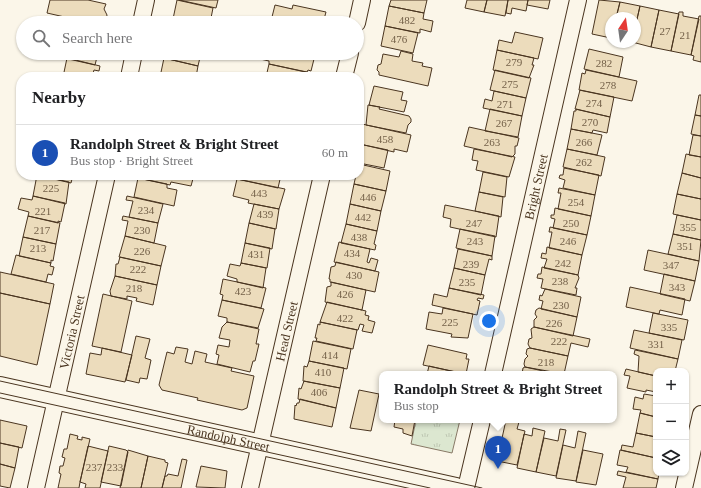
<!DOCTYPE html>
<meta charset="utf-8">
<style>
:root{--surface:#fff;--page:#f6f6f6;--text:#202124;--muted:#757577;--line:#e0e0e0;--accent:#0b8043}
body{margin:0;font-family:"Times New Roman",serif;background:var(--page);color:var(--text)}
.controls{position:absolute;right:12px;bottom:12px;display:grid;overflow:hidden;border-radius:8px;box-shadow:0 1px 3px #0004}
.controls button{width:36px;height:36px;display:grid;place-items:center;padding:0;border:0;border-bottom:1px solid var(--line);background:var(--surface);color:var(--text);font:20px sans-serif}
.compass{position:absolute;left:605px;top:12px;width:36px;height:36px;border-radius:50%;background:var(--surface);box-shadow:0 1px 3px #0004;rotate:13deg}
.you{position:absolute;left:489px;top:321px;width:14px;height:14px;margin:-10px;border:3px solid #fff;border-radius:50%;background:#1a73e8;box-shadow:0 0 0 6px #1a73e833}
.badge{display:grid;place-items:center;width:26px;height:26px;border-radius:50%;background:var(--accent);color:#fff;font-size:13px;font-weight:700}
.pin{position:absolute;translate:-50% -33px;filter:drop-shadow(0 1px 2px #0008)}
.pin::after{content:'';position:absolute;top:21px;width:14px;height:12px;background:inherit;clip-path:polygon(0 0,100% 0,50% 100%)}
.popup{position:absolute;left:379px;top:371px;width:238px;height:52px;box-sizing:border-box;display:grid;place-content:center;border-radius:8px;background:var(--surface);filter:drop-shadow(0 1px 3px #0005);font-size:13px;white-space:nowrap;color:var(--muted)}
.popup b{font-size:15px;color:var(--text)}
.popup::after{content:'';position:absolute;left:50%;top:100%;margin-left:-8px;border:8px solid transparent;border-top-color:var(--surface)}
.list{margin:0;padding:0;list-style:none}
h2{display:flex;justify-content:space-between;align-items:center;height:52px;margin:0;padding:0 16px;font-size:17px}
h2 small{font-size:13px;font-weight:400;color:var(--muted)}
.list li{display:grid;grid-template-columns:26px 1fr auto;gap:12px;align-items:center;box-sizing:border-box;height:56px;padding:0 16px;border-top:1px solid var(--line)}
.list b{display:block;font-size:15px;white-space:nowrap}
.list p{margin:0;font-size:13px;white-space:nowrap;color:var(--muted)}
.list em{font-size:13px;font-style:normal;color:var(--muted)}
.icon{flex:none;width:22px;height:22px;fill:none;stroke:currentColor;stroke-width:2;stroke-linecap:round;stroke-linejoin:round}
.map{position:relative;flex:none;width:701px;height:488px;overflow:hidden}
.search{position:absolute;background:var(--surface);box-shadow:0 1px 3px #0004;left:16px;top:16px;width:348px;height:44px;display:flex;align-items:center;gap:10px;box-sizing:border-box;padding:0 14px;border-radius:22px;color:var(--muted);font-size:15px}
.panel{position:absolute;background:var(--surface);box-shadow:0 1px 3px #0004;left:16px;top:72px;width:348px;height:108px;border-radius:16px}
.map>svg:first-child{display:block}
</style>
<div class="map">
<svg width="701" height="488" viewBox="0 0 701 488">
<defs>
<pattern id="park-tufts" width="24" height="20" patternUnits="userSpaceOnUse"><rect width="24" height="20" fill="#dce7d0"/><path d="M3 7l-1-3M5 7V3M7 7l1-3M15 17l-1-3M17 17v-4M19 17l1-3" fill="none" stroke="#bec7b2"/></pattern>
</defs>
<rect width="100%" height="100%" fill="#fbf6e9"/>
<!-- park -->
<path fill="url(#park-tufts)" stroke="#887966" d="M416 420H460L452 453 411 444Z"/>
<!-- building -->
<path fill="#ecdcbc" stroke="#4a3520" d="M50 0H88L106 4 104 9 107 15 106 21 104 23H91L47 13Z
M177 0 213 8 210 23H198L199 21 191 19 190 23 173 19Z
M179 0H218L216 8Z
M391 0H427L424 13 389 6Z
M467 0H487L484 12 465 8Z
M487 0H508L505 16 484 12Z
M508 0H528L526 11 512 8 511 14 506 13Z
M528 0H550L548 9 527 5Z
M599 0 620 2 616 18H611V38L592 34Z
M620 2 640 6 635 28V18H616Z
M275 5 292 9 293 5 326 12 323 23H290V21L272 17Z
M389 6 424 13 423 19 433 21 431 32 420 29V33L385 26Z
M640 6 659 10 651 47 632 42H635V28Z
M659 10 679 14 671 51 651 47Z
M679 12H683V16L699 19 691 55 671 51Z
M699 16H701V62L693 60 694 56 691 55Z
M385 26 418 33 413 53 381 46Z
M515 32 543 38 538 59 497 50 499 40 512 43Z
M589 49 623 57 619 77 584 69Z
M497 50 534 58 532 65H534L529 78 493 70Z
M401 51 413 54 412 61 423 63 422 66 432 68 428 86 379 75V72L377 70 378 65 381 64 383 54 399 57Z
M52 53H98L95 65 51 55Z
M165 53H201L198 66 164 58Z
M264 53H308L315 55 311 71 308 70 307 72 269 64V61L260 59 261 55H263Z
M67 58 100 66 99 71 94 70 92 77H63Z
M164 58 198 66 196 77H160Z
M269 64 310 73V77H266Z
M495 70 531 78 526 98 490 90Z
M586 70 637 81 632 101 579 90 582 73 585 74Z
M374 86 403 92 401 100 407 101 404 112 369 105Z
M580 90 614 97 610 117 575 109Z
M494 91 526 98 522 116 483 108 485 99 492 101Z
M699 95H701V116L695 115Z
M368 105 380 107 379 109 409 116 411 119V122L408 125 406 133 366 125Z
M490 109 522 116 518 137 485 131Z
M576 109 610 117 607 133 593 130 592 133 571 129 574 111H576Z
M695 115 701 116V136L691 134Z
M362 124 411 135 407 152 394 149V152L360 144Z
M469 127 519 138 517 146H515V154L512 157 464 146Z
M571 129 602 135 597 155 567 149Z
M693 135 701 136V157L689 155Z
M359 144 388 150 384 168 359 163Z
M474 149 515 157 509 177 476 170 478 161 472 160Z
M567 149 605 157 601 176 563 167Z
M686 154 701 157V178L682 173Z
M359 164 390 171 386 191 354 184 356 175H359Z
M564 168 599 175 595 195 563 188 565 180 559 178 560 175H563Z
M483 172 507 177 505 197 479 192Z
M682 173 701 178V199L677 194Z
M37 175H73L71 183Z
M37 175 69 182 66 204 33 196Z
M138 175H194L191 186 171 182 170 185 138 178Z
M238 175H281L278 188 237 179Z
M138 178 167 184V188L177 190 174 206 134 197Z
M237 179 285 189 279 209 248 203 249 200 233 196Z
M354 184 386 191 381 211 350 204Z
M559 188 595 195 591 216 558 209 561 193H558Z
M479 192 503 197 501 217 475 211Z
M677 194 701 199V220L673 214Z
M33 196 65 203 61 222 58 221V223L28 216 29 212 18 209 21 198 32 200Z
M127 196 163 204 158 223 129 217 133 201 126 200Z
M254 204 279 209 276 229 249 223Z
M350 204 381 211 377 231 346 224Z
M445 205 499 216 496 237 450 227 451 219 443 217Z
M555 208 591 216 587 235 553 228 555 219 551 218V215H554Z
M677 215 701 220V240L673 234Z
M28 216 60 223 56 244 23 237Z
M123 216 158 223 154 243 125 236 128 221 122 220Z
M249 223 275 229 272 249 245 243Z
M346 224 377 231 374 244 376 245 375 250 341 243Z
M550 227 587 235 582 255 549 248 552 232H549Z
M460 229 495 236 492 256 456 248Z
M673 234 701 240 699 261 668 254Z
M125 236 166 246 161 266 119 257Z
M23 237 56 244 53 261 51 260V263L19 256Z
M339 242 370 249 367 262 369 263 371 258 378 260 375 271 334 262Z
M245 243 270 248 267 268 241 263Z
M547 247 582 255 578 275 544 268 547 259 541 258 542 253 546 254Z
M458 249 492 256V260L489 259 485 275 454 268Z
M648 250 699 261 695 281 644 270Z
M16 255 51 263 50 266 54 267 52 275 48 274 46 282 11 274Z
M120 257 161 266 157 285 115 276 116 264H118Z
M336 262 379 272 375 292 330 282V279H329L331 267 335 266Z
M241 263 266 268 263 288 237 282V279L227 276 230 264 240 266Z
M542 267 578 275 579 278 575 288H577L576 295 541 288 543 279 537 278 538 274H541Z
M454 268 485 275 481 295 449 288Z
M0 272 54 284 50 304 0 293Z
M664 274 695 281 690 301 660 294Z
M115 276 157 285 153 305 136 301 137 298 127 296V299L111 296 110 291Z
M223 279 266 288 261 308 222 300 223 295 220 294Z
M331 282 366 290 362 310 325 302 327 287 331 286Z
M630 287 685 299 682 315 660 310 659 314 626 307Z
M449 288 484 295 483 299 478 298 477 300 480 301 477 315 432 305 434 294 447 297Z
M545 289 581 297 577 317 541 309 543 301 539 300 540 295 542 296Z
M0 293 50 304 37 365 0 356Z
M103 294 132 301 121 352 92 346Z
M222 300 264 309 258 328 227 322V318L218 316Z
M327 302 366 311 365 315 369 316 368 320 375 322 372 333 362 331 364 325 360 324 358 330 320 322Z
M443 308 473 314 468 338 451 337 452 334 426 329 429 312 442 314Z
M539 308 577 317 573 336 534 327V320L537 317 535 314 536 310Z
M653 313 688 320 684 340 649 333Z
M227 322 259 329 256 344H259L255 361H253L250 372 217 364 219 355 216 354 218 345 229 347 230 340 219 338 222 327Z
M320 322 357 330 353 349 316 341 317 338H315L318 324 320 325Z
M534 327 590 339 588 347 571 343 568 356 530 348 528 344 529 339 532 338 531 329Z
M634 330 682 340 678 359 630 348Z
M136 336 150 339 145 358 151 360 147 379 140 378 139 383 126 380Z
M313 341 351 349 347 369 309 361Z
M428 345 467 354 466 359H469L466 374 423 365Z
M176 347 188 349 185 362 192 364 195 351 207 354 205 362 232 368 231 371 254 376 247 408 242 410 197 400 198 398 162 390 159 385 167 352 174 354Z
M102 348 132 355 125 382 86 374 90 353 101 355Z
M530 348 568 356 564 374 525 367 524 364 525 359 528 356 526 354 527 349Z
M635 350 678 359 675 371H656V376L638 372 639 356 634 354Z
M309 361 344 368 340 388 303 381 304 366 307 367Z
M429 366 464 374H427Z
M525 367 557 374H522L523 368Z
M626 369 656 376V392L646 390V392L627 388 630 376 624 375Z
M304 381 340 388 336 408 298 399 299 388 301 389Z
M359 390 379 394 371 431 350 428Z
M644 394 656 396V417L640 413 641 410 633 409 635 397 643 399Z
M300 399 336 408 332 427 294 419 295 405 296 406 297 403H299Z
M640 413 656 417V437L636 433Z
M0 420 27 426 22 448 0 443Z
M395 420H415L412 436 403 433V429L394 427Z
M506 420 519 422 517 429 525 431 517 465 497 461Z
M533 428 545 431 536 472 517 468 524 434 532 436Z
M560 429 566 430 556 476 536 472 544 438 558 441Z
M578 431 586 433 576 481 556 478 563 445 575 448Z
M636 433 656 437V458L621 450 622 445 633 447Z
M70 434 78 436 77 439 82 440V437L90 439 80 482 79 488H58L61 474 59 473 60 466H63L65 458 62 457 64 449H67Z
M0 443 19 447 15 468 0 464Z
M88 446 108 451 100 488H85L86 484 80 482Z
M109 446 126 450 128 452 121 486 101 482Z
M128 450 148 456 141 488H120Z
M583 450 603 454 596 485 576 482Z
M620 450 656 458V473H659L658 479 626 472 628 467 617 465Z
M148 456 165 460V462L168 463 162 488H141Z
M182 459 187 460 181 488H162L165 476H167L168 474 178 476Z
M0 464 15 468 10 488 0 486Z
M201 466 227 471 225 488 196 487Z
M618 471 658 479 656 488H623L626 477 617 475Z"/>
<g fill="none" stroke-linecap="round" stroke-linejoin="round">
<defs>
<g id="minor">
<path d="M141 23 146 0"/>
<path d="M357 23 362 0"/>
<path d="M129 77 134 53"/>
<path d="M344 77 350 53"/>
<path id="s1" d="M493 374 578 0"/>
<path id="s2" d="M36 488 107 175"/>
<path id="s3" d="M250 488 322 175"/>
<path d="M466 488 482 420"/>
<path d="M684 488 701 414"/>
</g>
<g id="tertiary">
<path id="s4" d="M0 387 456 488"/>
</g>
</defs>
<!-- minor casing -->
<use href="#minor" stroke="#4a3520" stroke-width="18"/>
<!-- tertiary casing -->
<use href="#tertiary" stroke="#4a3520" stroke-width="22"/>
<!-- minor -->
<use href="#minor" stroke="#fbf6e9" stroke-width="16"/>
<!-- tertiary -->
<use href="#tertiary" stroke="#fbf6e9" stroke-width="20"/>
<!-- tram -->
<path stroke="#4a3520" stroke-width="1" d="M0 381 482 488
M0 393 430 488"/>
</g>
<g text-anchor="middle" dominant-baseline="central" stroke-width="3" stroke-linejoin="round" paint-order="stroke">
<!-- number labels -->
<g font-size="11" fill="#725f47">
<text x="407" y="20">482</text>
<text x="665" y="31">27</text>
<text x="685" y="35">21</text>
<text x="399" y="39">476</text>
<text x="514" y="62">279</text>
<text x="604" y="63">282</text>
<text x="510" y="84">275</text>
<text x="608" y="85">278</text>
<text x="594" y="103">274</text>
<text x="505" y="104">271</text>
<text x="590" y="122">270</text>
<text x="504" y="123">267</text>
<text x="385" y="139">458</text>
<text x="492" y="142">263</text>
<text x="584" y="142">266</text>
<text x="584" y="162">262</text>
<text x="51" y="188">225</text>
<text x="259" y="193">443</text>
<text x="368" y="197">446</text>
<text x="576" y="202">254</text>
<text x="146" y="210">234</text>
<text x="43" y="211">221</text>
<text x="265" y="214">439</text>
<text x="363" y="217">442</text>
<text x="474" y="223">247</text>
<text x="571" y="223">250</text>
<text x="688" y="227">355</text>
<text x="42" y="230">217</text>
<text x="142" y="230">230</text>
<text x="359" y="237">438</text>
<text x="475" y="241">243</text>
<text x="568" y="241">246</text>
<text x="685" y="246">351</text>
<text x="38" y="248">213</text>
<text x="142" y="251">226</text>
<text x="352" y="253">434</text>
<text x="256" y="254">431</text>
<text x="563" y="263">242</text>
<text x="471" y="264">239</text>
<text x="671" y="265">347</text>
<text x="138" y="269">222</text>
<text x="354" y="275">430</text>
<text x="560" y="281">238</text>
<text x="467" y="282">235</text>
<text x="677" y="287">343</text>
<text x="134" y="288">218</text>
<text x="243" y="291">423</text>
<text x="345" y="294">426</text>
<text x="561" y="305">230</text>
<text x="345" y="318">422</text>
<text x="450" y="322">225</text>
<text x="554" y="323">226</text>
<text x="669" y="327">335</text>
<text x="559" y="341">222</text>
<text x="656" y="344">331</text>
<text x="330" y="355">414</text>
<text x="546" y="362">218</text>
<text x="323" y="372">410</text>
<text x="319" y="392">406</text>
<text x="94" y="467">237</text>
<text x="115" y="467">233</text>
</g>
<!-- street labels -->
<g font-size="13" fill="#4a3520" stroke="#fbf6e9">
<text stroke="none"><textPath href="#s1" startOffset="192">Bright Street</textPath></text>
<text stroke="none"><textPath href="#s2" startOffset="160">Victoria Street</textPath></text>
<text stroke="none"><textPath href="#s3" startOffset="161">Head Street</textPath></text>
<text stroke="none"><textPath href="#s4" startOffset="234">Randolph Street</textPath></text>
</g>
</g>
</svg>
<div class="controls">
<button>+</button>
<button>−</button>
<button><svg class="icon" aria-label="layers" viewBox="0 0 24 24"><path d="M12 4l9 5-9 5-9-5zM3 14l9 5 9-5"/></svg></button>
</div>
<svg class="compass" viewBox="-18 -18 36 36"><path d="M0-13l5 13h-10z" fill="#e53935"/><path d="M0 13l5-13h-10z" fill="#757577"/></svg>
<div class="you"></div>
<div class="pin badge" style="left:498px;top:469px;background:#1a4fb4">1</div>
<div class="popup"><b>Randolph Street &amp; Bright Street</b>Bus stop</div>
<div class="search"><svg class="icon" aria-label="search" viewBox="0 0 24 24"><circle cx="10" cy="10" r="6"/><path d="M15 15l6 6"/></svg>Search here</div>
<section class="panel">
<h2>Nearby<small></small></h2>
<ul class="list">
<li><span class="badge" style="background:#1a4fb4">1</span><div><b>Randolph Street &amp; Bright Street</b><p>Bus stop · Bright Street</p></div><em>60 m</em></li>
</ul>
</section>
</div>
